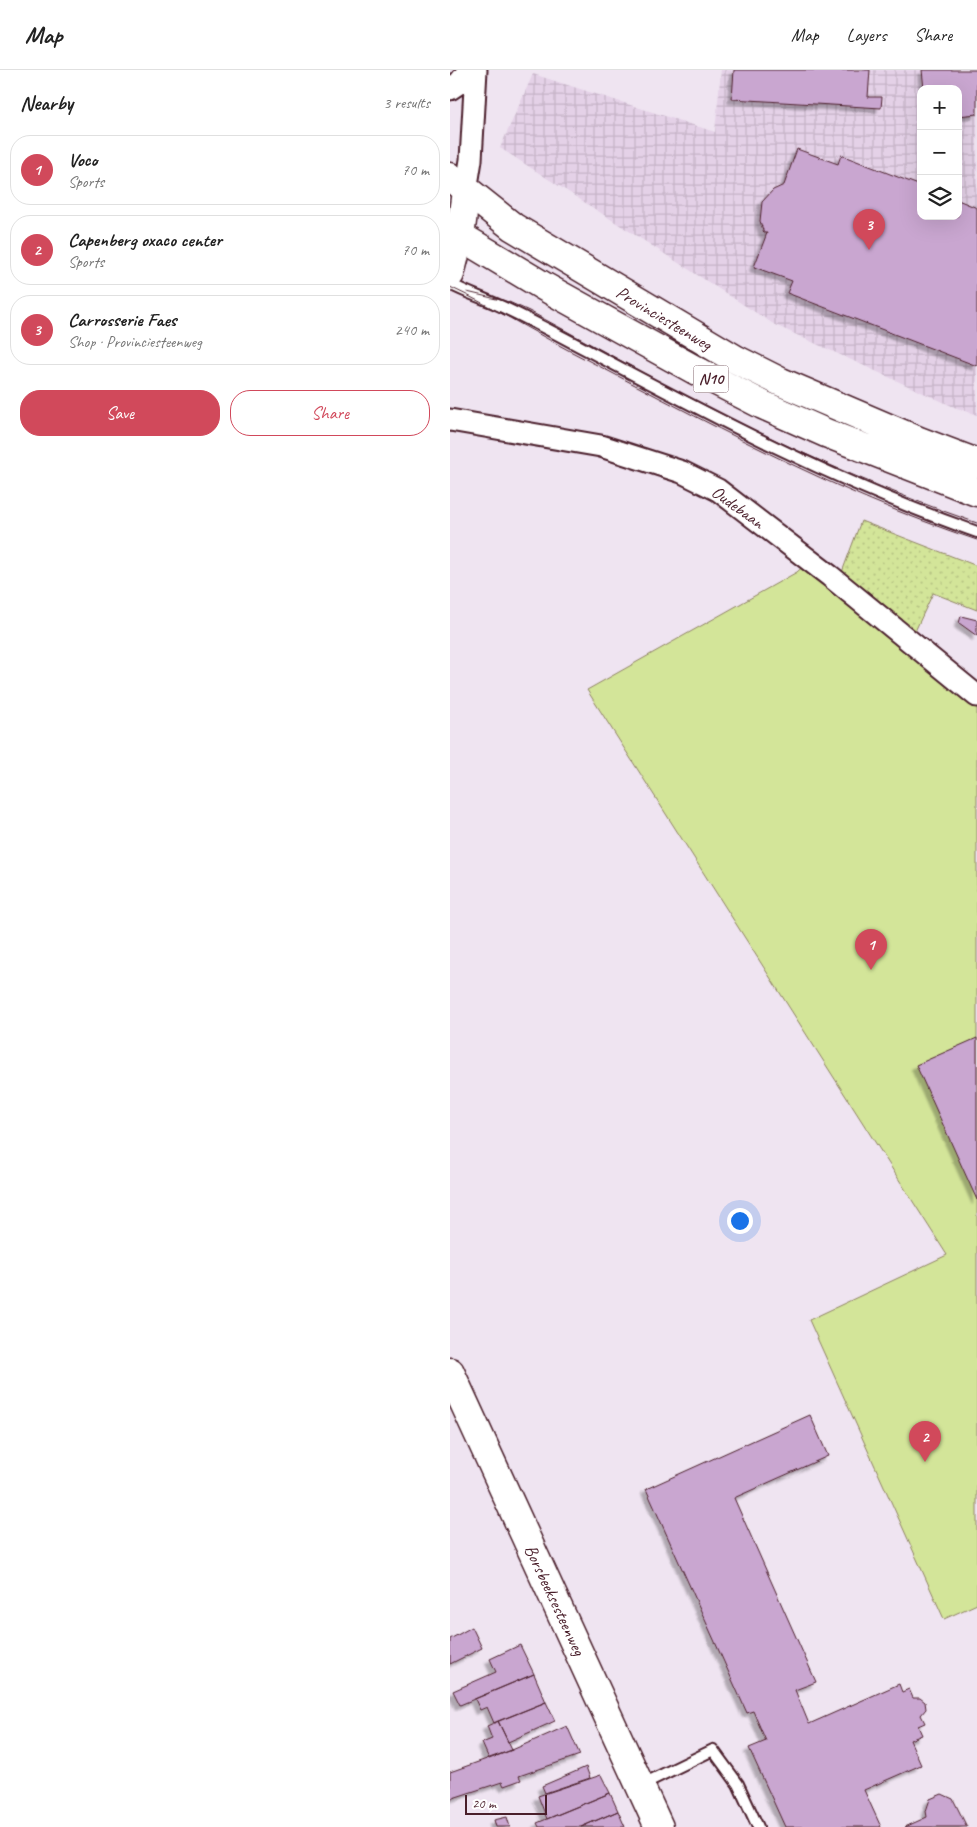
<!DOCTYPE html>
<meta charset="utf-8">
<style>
:root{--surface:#fff;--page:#f6f6f6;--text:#222;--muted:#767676;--line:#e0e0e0;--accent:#d1495b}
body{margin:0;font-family:Caveat,sans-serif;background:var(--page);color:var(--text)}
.controls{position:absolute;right:15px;top:15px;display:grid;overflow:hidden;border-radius:10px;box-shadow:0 5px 20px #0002}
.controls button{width:45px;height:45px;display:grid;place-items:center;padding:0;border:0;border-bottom:1px solid var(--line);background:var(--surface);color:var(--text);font:25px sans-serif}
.scale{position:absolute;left:15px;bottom:12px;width:82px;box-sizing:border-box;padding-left:5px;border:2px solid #4a1f2b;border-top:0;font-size:14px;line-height:18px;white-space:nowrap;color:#4a1f2b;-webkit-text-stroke:4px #fff;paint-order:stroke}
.you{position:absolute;left:289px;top:1150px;width:18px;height:18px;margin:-12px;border:4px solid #fff;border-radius:50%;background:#1a73e8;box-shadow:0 0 0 8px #1a73e833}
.badge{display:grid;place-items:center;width:32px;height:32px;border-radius:50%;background:var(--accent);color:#fff;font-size:16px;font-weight:700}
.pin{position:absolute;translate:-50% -41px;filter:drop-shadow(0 1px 2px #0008)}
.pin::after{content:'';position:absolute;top:26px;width:18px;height:15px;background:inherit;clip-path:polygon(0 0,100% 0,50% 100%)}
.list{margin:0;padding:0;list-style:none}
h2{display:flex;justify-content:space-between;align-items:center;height:65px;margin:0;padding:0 20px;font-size:21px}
h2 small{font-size:16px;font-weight:400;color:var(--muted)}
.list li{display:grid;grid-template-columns:32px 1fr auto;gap:15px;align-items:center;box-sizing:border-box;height:70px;margin:0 10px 10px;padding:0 10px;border:1px solid var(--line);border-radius:20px}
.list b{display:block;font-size:19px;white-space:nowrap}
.list p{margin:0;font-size:16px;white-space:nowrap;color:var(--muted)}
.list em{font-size:16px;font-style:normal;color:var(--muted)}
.actions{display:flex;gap:10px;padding:15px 20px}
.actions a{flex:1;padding:11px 0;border:1px solid var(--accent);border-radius:20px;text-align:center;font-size:18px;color:var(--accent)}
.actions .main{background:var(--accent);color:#fff}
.icon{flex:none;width:28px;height:28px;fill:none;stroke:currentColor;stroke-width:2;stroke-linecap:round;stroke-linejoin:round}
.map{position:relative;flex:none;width:527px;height:1757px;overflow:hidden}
header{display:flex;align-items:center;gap:30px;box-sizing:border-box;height:70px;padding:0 25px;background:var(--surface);border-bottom:1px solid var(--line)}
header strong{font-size:24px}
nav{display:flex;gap:28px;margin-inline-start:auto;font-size:18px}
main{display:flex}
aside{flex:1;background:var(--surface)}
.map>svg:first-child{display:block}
</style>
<header>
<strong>Map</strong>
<nav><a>Map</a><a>Layers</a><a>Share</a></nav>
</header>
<main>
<aside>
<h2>Nearby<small>3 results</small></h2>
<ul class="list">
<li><span class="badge">1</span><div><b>Voco</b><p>Sports</p></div><em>70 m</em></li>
<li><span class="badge">2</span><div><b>Capenberg oxaco center</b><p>Sports</p></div><em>70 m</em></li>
<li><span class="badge">3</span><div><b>Carrosserie Faes</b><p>Shop · Provinciesteenweg</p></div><em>240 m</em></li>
</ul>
<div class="actions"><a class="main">Save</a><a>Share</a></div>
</aside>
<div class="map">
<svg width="527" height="1757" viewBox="0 0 527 1757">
<defs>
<pattern id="industrial-grid" width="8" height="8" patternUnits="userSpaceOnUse" patternTransform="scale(1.25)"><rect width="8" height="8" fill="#e4d1e7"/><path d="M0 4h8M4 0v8" fill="none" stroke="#c5b3c6"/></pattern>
<pattern id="grass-dots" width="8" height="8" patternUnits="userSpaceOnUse" patternTransform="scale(1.25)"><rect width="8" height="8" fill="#d3e599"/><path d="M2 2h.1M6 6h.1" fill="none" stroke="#b7c484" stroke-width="1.8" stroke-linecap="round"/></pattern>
<filter id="shadow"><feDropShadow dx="-4.5" dy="4.5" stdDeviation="1" flood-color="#0004"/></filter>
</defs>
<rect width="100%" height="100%" fill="#efe4f1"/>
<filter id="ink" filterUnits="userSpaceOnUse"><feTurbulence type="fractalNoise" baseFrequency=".02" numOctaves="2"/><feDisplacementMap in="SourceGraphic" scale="10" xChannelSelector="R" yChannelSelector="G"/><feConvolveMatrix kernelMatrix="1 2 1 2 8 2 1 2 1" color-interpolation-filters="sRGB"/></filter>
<g filter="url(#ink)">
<!-- industrial -->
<path fill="url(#industrial-grid)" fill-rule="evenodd" d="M271 0H527V345L504 337 325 255 50 78 83 4 265 62ZM471 19H508V146H471Z"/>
<!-- grass -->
<path fill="url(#grass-dots)" stroke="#8e8262" d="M411 451 527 496V540L483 523 460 572 388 513Z"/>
<!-- green -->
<path fill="#d3e599" stroke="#8e8262" d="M359 491 527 626V1534L494 1549 359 1250 497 1185 137 620 347 502Z"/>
<!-- building -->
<path fill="#c9a6d0" stroke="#4a1f2b" filter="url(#shadow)" d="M284 0H420L418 27H432L431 38 282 29Z
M472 0H527V44L508 46V19H474Z
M347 79 388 94 391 85 471 116V146H508V130L527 138V296L337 223 342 211 304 197 317 163H314L310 151 312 132 323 120 334 115Z
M511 546 527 550V566L509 553Z
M527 968V1130L466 995Z
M360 1345 378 1386 284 1428 366 1612 345 1620 359 1654 449 1614 452 1622 459 1619 463 1628H470L475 1632 476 1639 471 1645 475 1653 468 1656 472 1665 460 1670 471 1695 414 1720 431 1757H335L299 1678 316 1671 303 1641 297 1643 196 1419Z
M22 1557 32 1578 0 1594V1569Z
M70 1575 84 1604 10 1635 3 1621 46 1602 40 1589Z
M84 1604 96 1632 44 1653 37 1637 30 1640 25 1629Z
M96 1632 105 1651 58 1672 48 1651Z
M48 1651 62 1680 39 1689 32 1673 42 1669 37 1656Z
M117 1656 130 1685 69 1706 71 1710 54 1716 52 1712 0 1729V1702L62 1680Z
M136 1697 140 1708 95 1723 92 1716Z
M151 1705 160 1723 97 1749 88 1726Z
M160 1723 168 1741 131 1757H89L87 1753Z
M492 1724 503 1729 517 1757H455L477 1747 476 1741 480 1729Z
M168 1741 175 1757H131Z
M57 1747 60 1757H46L44 1750Z"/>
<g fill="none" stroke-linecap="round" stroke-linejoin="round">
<defs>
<path id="lane" d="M0 214C19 224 39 230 59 240 78 249 97 259 116 269 250 340 383 412 527 462
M191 1715 263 1680 288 1714 308 1757"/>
<path id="street" d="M0 19 9 13 19 0
M16 121 21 90 26 0
M0 350 151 376 232 402 268 420 380 506 527 626"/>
<path id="secondary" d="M0 204 10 166 16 121
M0 1302 209 1757"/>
<path id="primary" d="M0 107 63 157 285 289 331 312 469 371 527 393
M0 157 10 166 95 217 245 300 313 335 376 363 527 422"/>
</defs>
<!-- lane casing -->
<use href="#lane" stroke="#4a1f2b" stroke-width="14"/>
<!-- street casing -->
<use href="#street" stroke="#4a1f2b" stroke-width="25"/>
<!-- secondary casing -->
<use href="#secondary" stroke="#4a1f2b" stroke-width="31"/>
<!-- primary casing -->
<use href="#primary" stroke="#4a1f2b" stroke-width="31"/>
<!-- lane -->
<use href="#lane" stroke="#fff" stroke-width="10"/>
<!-- street -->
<use href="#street" stroke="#fff" stroke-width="21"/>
<!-- secondary -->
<use href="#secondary" stroke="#fff" stroke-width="28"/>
<!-- primary -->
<use href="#primary" stroke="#fff" stroke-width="28"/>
<!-- tram -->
<path stroke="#4a1f2b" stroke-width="1" d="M0 217C41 236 80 260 120 281 253 350 384 423 527 470
M17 222 59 232 79 241C149 278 218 318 290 353 367 391 446 425 527 453"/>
</g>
</g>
<g text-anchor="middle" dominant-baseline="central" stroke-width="4" stroke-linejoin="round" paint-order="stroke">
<!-- shield labels -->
<rect fill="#fff" stroke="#80626b" stroke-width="1" x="243.5" y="295.5" width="35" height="27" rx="4"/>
<g font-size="16" font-weight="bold" fill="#4a1f2b">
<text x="261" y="309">N10</text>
</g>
<!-- street labels -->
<g font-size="18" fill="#4a1f2b" stroke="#fff">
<text transform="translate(214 248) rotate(31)">Provinciesteenweg</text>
<text transform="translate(288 437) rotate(36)">Oudebaan</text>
<text transform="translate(105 1530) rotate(65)">Borsbeeksesteenweg</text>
</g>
</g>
</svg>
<div class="controls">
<button>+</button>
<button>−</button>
<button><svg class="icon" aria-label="layers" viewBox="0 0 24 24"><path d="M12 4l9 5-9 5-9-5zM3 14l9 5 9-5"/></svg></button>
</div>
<div class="scale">20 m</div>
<div class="you"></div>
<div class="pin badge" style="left:421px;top:900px">1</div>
<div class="pin badge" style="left:475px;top:1392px">2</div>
<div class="pin badge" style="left:419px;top:180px">3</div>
</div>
</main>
